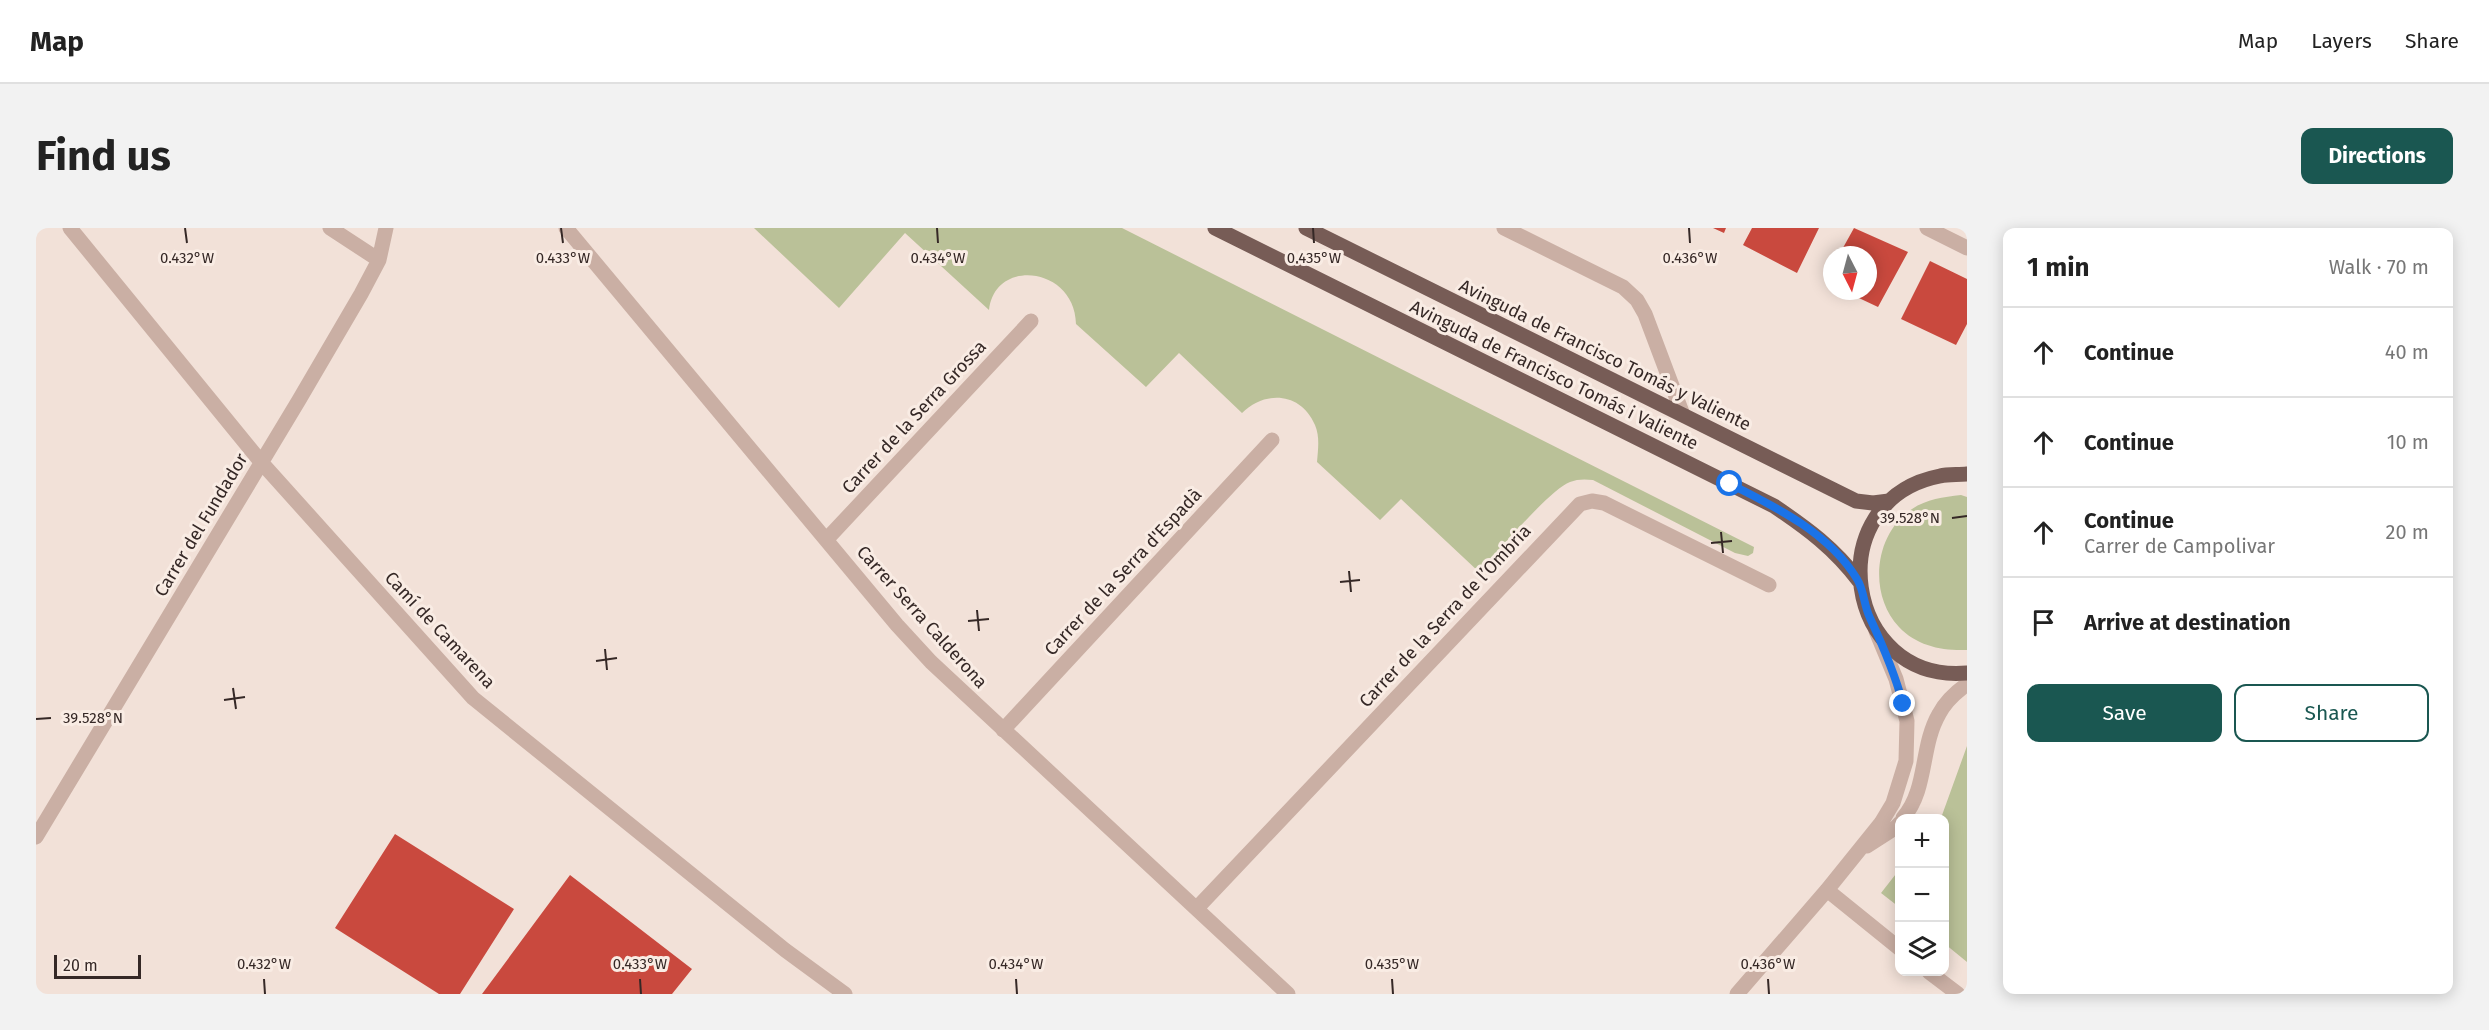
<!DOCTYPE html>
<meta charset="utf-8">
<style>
:root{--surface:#fff;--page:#f2f2f2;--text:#222;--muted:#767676;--line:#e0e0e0;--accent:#1a5751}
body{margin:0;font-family:"Fira Sans",sans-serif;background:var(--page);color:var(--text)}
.controls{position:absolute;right:18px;bottom:18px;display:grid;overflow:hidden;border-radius:12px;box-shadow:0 3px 15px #0003}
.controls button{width:54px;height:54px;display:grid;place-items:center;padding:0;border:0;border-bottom:2px solid var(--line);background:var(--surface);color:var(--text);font:30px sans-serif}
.compass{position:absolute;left:1787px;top:18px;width:54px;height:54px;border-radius:50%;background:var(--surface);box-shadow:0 3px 15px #0003;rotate:174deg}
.scale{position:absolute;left:18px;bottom:15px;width:87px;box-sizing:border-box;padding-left:6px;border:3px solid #352826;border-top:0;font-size:16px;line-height:21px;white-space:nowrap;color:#352826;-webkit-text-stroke:4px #f9ece4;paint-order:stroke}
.stop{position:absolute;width:18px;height:18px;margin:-14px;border:4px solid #1a73e8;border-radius:50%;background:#fff}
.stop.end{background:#1a73e8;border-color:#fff;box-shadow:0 2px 6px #0008}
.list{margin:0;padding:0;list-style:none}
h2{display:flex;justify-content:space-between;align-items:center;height:78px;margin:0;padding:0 24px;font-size:26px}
h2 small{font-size:20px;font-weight:400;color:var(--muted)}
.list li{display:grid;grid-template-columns:39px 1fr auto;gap:18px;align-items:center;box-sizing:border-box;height:90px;padding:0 24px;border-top:2px solid var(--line)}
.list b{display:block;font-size:22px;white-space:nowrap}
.list p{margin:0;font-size:20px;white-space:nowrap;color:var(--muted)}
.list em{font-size:20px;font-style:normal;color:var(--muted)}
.actions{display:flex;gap:12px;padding:18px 24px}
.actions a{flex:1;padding:14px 0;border:2px solid var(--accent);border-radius:12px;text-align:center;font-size:21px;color:var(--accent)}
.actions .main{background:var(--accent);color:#fff}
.icon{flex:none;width:33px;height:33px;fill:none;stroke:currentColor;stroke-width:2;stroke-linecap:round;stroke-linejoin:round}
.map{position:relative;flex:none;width:1931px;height:766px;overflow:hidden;border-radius:12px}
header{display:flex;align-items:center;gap:36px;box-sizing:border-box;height:84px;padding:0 30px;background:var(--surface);border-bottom:2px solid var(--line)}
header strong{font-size:28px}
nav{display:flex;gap:33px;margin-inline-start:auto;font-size:21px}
.intro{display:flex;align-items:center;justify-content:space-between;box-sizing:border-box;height:144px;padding:0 36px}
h1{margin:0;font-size:42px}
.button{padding:15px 27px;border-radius:12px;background:var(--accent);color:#fff;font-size:21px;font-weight:700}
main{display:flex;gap:36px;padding:0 36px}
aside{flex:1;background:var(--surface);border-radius:12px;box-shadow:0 3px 15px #0003}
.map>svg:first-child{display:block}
</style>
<header>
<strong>Map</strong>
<nav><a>Map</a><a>Layers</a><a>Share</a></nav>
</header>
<div class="intro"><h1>Find us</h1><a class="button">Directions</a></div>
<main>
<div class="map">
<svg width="1931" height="766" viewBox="0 0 1931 766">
<rect width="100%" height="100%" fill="#f2e1d8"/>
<!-- green -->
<path fill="#bac198" d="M718 0H1086L1718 319 1717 325 1712 328 1699 325 1557 252C1549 251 1541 251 1534 254 1513 262 1461 325 1443 344L1365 271 1344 292 1281 234C1282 221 1284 209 1279 197 1265 164 1229 162 1206 185L1143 125 1110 159 1040 96C1039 39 959 29 953 82L869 5 803 80Z
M1925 267 1931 269V422C1906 423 1881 418 1863 399 1832 366 1838 306 1876 281 1891 271 1907 269 1925 267Z
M1931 518V734L1909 716 1908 590H1905Z
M1863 642V679L1845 665Z"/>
<!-- building -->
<path fill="#c9493e" d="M1677 0H1690L1688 5Z
M1716 0H1783L1761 45 1707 17Z
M1818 0 1872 24 1842 79 1808 63H1832V27H1803Z
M1894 33 1931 51V96L1920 117 1865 91Z
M1796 40V57L1789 54Z
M359 606 478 681 424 766H403L299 700Z
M534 647 656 741 636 766H446Z"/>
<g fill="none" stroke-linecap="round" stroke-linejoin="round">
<!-- minor -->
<path stroke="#caafa4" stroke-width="15" d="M34 0 225 234 437 470 749 722 809 766
M294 0 343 32
M530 0 861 397 895 434 1252 766
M1468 0 1587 59 1601 72 1609 86 1647 187
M1891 0 1931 20
M790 312 995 93
M967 502 1236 212
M1867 590C1892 561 1884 519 1903 486 1909 474 1920 464 1931 456
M0 609 263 172 325 66 343 32 350 0
M1831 618 1859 600 1864 595
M1791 662 1864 721
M1161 680 1544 276 1556 273 1568 275 1733 357
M1893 744 1922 766
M1701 766 1791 662 1845 595 1857 575 1870 533 1871 493 1860 451 1840 403"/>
<!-- major -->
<path stroke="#775c56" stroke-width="15" d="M1179 0 1738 278C1772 301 1798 320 1823 353
M1270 0 1820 273 1837 275 1853 273
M1931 246C1922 247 1912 246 1904 248 1781 272 1808 456 1931 445"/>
</g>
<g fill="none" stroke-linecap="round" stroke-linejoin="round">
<!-- route -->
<path stroke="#1a73e8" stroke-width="8" d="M1694 256C1740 279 1793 305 1821 351 1828 362 1828 378 1834 390 1847 418 1859 446 1867 476"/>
</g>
<!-- ticks -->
<path fill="none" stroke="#352826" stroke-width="2" d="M149 0 151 15M525 0 527 15M901 0 902 15M1277 0 1278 15M1653 0 1654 15M1916 290 1931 288M1685 304 1687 325M1675 315 1696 313M1313 343 1315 364M1304 354 1324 352M941 382 943 403M932 393 953 391M569 421 571 442M560 433 581 430M197 460 200 481M188 472 209 469M0 491 15 490M228 751 229 766M604 751 605 766M980 751 981 766M1356 751 1357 766M1732 751 1733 766"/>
<g text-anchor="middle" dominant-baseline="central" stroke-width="6" stroke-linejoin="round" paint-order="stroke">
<!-- street labels -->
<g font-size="18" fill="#352826" stroke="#f9ece4">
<text transform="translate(1569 127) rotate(26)">Avinguda de Francisco Tomás y Valiente</text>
<text transform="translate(1518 147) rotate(26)">Avinguda de Francisco Tomás i Valiente</text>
<text transform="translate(878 189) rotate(-47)">Carrer de la Serra Grossa</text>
<text transform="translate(165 297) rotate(-59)">Carrer del Fundador</text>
<text transform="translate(1087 344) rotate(-47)">Carrer de la Serra d'Espadà</text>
<text transform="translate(1409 388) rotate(-47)">Carrer de la Serra de l’Ombria</text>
<text transform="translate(886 389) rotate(48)">Carrer Serra Calderona</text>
<text transform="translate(404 402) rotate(47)">Camí de Camarena</text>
</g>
</g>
<g font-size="15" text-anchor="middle" fill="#352826" stroke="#f9ece4" stroke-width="6" stroke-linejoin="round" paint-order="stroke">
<text x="151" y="35">0.432°W</text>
<text x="527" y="35">0.433°W</text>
<text x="902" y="35">0.434°W</text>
<text x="1278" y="35">0.435°W</text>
<text x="1654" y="35">0.436°W</text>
<text x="1874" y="295">39.528°N</text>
<text x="57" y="495">39.528°N</text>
<text x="228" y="741">0.432°W</text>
<text x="604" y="741">0.433°W</text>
<text x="980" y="741">0.434°W</text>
<text x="1356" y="741">0.435°W</text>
<text x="1732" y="741">0.436°W</text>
</g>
</svg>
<div class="controls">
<button>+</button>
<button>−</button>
<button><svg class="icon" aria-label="layers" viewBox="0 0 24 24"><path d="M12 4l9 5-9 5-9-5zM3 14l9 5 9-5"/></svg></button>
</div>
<svg class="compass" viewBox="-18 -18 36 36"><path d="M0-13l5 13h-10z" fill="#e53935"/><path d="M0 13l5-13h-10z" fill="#767676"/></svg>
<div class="scale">20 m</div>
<div class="stop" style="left:1694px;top:256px"></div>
<div class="stop end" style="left:1867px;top:476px"></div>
</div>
<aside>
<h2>1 min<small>Walk · 70 m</small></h2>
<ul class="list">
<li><svg class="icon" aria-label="ahead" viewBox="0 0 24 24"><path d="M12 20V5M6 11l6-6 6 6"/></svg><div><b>Continue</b></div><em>40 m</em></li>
<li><svg class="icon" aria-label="ahead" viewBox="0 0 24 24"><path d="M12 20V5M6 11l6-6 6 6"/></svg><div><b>Continue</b></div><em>10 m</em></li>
<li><svg class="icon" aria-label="ahead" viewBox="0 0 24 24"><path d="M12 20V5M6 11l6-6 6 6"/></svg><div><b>Continue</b><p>Carrer de Campolivar</p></div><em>20 m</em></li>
<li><svg class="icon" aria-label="arrive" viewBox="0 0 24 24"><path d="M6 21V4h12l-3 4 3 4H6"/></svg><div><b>Arrive at destination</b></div></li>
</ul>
<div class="actions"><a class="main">Save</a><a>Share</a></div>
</aside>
</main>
